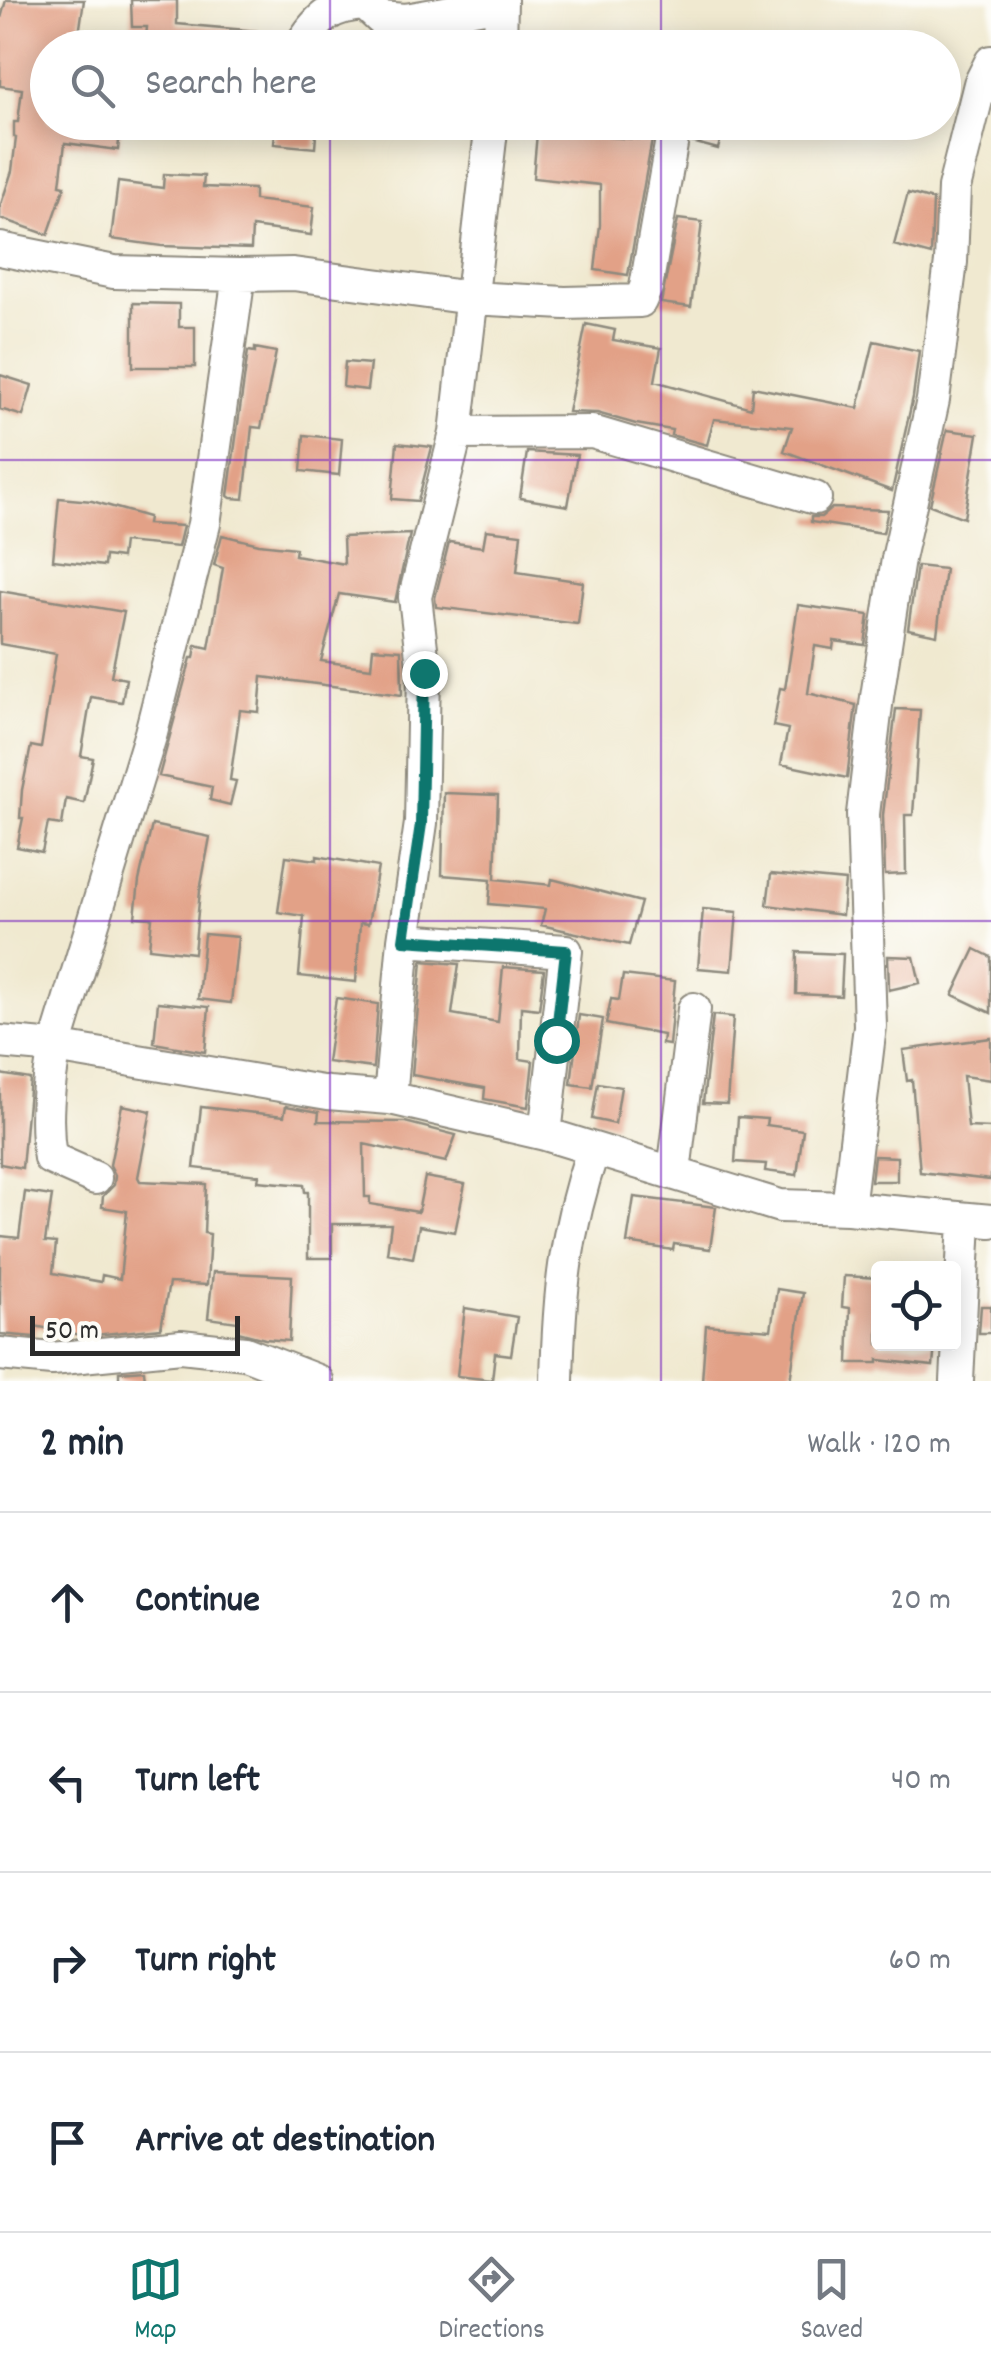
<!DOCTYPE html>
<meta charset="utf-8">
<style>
:root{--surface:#fff;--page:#f2f2f3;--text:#1f2937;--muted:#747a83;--line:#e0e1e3;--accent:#0f766e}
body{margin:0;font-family:Dekko,sans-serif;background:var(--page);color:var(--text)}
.controls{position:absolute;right:30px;bottom:30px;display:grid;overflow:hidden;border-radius:10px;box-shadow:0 5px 25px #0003}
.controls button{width:90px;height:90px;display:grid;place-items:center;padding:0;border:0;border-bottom:2px solid var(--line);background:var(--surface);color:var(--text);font:50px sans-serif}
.scale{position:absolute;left:30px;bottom:25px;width:210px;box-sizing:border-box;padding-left:10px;border:5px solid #2b2b2b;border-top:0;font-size:28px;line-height:35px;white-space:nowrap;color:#2b2b2b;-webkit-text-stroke:8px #fdfcf7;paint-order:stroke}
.stop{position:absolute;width:30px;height:30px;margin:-22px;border:8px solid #0f766e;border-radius:50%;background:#fff}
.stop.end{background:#0f766e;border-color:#fff;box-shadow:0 2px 10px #0008}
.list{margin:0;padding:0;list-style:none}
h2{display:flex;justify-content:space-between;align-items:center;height:130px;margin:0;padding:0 40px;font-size:42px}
h2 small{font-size:32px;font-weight:400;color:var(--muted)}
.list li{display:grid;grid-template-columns:65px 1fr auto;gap:30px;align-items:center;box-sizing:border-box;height:180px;padding:0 40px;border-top:2px solid var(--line)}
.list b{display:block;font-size:38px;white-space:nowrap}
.list em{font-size:32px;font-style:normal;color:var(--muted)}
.icon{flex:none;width:55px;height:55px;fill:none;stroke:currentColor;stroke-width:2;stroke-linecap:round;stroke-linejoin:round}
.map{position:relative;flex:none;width:991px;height:1381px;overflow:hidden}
.search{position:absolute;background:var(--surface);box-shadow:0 5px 25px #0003;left:30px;right:30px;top:30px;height:110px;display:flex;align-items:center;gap:25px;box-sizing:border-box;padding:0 35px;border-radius:55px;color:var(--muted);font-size:38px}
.sheet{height:850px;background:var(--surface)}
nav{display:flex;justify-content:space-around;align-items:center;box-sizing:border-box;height:140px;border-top:2px solid var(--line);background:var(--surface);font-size:28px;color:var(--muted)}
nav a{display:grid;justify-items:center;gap:5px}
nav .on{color:var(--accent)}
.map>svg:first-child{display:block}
</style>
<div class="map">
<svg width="991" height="1381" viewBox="0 0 991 1381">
<rect width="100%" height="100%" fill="#fdfcf7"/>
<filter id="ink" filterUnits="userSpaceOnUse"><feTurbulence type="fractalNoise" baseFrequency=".01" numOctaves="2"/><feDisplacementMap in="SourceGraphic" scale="20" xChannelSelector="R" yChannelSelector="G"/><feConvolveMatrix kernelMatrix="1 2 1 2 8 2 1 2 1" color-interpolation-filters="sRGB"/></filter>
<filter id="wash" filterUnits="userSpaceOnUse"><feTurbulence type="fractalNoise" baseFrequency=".0048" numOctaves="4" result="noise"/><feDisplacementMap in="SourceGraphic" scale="40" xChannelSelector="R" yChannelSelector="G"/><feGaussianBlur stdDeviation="2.25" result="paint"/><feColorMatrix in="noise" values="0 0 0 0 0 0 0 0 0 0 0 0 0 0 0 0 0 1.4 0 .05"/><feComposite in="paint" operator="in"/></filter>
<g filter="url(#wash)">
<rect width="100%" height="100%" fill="#f0e9d0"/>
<g id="blocks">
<!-- building -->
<path fill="#e2a187" d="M6 0H84L77 48H48V122H121L118 150 65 143 60 185 65 186 48 235 0 218V207L12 171 16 138 14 137V122H18L22 89 0 86V22Z
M131 0H177V24L257 31 256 48H145L147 27H132Z
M480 27V48H389V39L409 40Z
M276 122H317L315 148 274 144Z
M538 122H611L609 137 652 140 628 275 595 270 600 225V185L533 178Z
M695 122H725L718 149 692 142Z
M164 174 204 176 203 187 254 189V200L314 207 311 235 252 227 251 249 162 246 111 239 118 182 163 188Z
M908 193 933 200 931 255 894 245Z
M678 219 702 222 691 307 661 303Z
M133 303 179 304V327H195V367H133Z
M586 324 615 330 613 340 661 348 655 381 751 408 753 387 858 408 874 341 919 351 913 397 892 491 784 451 792 427 714 419 707 445 671 435 672 430 636 424 597 413 568 412Z
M255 348 276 352 261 428 252 427 244 499 231 498 228 496 248 351 255 352Z
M345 362 370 364 367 390 343 387Z
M0 375 32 385 23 416 0 409Z
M947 430 978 434 964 518 930 505Z
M304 435 342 439 339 475 301 471Z
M397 443 432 447 418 501 392 499Z
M527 452 577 455 568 506 520 498Z
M59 498 92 501 148 517 147 524 183 526 178 547 123 542 121 558 105 556 104 566 53 560Z
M832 508 888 510 883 533 811 522V517H821Z
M486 530 521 534 517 572 583 582 578 624 436 607 435 598 449 542 483 547Z
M410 534 395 602 339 594 321 661 371 668 373 648 401 650 402 695 262 677 259 712 240 710 230 780 236 781 230 805 210 800 212 787 159 776 191 658H194L196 645 209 648 223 568 214 565 222 535 259 544 296 548 295 555 344 564 343 537Z
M917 566 945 569 937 635 908 629Z
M0 591 124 612 111 676 126 679 122 702 91 697 81 756 93 758 84 803 66 799 62 825 48 823 42 852 17 847 23 818H20L22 790 31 746 41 748 56 654 0 644Z
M798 605 869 615 865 645 834 641 833 649 815 646 808 693 856 705 847 778 781 764 788 729 773 726 780 688 785 689Z
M896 709 920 710 913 815H905L906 874 885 875 883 815Z
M444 793 498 795 495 879 551 885 552 879 641 902 629 945 541 925 545 909 489 904 491 879 442 875Z
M152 825 210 837 200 891 194 953 149 948 152 918 135 917 139 881Z
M286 856 317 860V856L378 867 368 924 360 923 356 982 299 976 304 916 278 912Z
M771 874 845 881 842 915 767 905Z
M703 909 737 912 732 971 698 968Z
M204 934 238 937 231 1003 198 999Z
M975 949 991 957V1013L953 995Z
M797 952 843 954 841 996 796 994Z
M888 956 914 957 920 983 889 990Z
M422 961 459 964 452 1014 498 1022 503 967 544 970 539 1009 521 1007 520 1059 533 1061 528 1107 484 1099 485 1088 412 1075Z
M623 975 675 981 669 1045 662 1044 663 1035 606 1024 611 999 619 1000Z
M336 998 378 1004 373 1068 327 1062Z
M158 1002 209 1007 205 1052 154 1043Z
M579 1015 603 1019 592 1087 571 1084Z
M713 1015 733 1017 727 1104 703 1103Z
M991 1038V1080L963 1076 968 1127 991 1128V1180L920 1172 912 1080 907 1081 903 1050Z
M0 1074 30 1079 22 1168 0 1164Z
M598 1083 621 1087 615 1124 592 1119Z
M122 1105 151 1111 138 1177 140 1181 206 1184 204 1233 210 1234 207 1285 169 1283 161 1328 85 1336 35 1326 34 1337 0 1334V1236L19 1238 25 1192 52 1196 45 1242 56 1243 53 1273 101 1282 102 1275 120 1279 127 1211 102 1207 103 1196 114 1185 115 1175 110 1165Z
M286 1106 319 1112 318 1121 405 1122 456 1135 446 1162 364 1144 365 1197H370V1204L418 1212 425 1177 465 1184 455 1232 419 1226 413 1258 387 1253 391 1224H332V1258H308V1192H305L304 1185 258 1181 259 1175 194 1168 201 1107 284 1116Z
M738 1117 767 1119 766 1125 803 1130 797 1175 765 1171 766 1164 735 1162Z
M874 1156 897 1157V1181H871Z
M634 1197 716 1207 710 1249 674 1244 673 1250 627 1243Z
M213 1272 292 1276 289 1341 265 1339 238 1332V1322L208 1318Z
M844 1276 878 1278V1344H935L933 1366 878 1360V1363H848L850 1308 842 1307Z
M777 1289 803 1293 790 1381H702L706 1325 771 1330Z
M981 1306H991V1333H979Z
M465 1308 517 1317 511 1355 495 1353 492 1380 457 1376Z
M144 1370 145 1381H119V1372Z"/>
</g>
</g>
<g filter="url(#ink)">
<use href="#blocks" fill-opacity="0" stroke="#8e8a7e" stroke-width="2.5"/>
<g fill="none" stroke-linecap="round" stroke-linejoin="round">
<defs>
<path id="minor" d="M299 48C319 18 328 6 365 4L380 18 406 20 501 3
M500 48 501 0
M0 249 114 272 239 275 204 524 151 733 55 1047C48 1085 44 1120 50 1158L95 1178
M239 275 293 274 471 298 565 303 640 301 646 287 675 122
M456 433 592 432 815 498
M404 940 566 951 545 1134
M0 1042 55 1047 328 1093 390 1098 545 1134 780 1206 848 1208 991 1221
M390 1098 404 940 421 823 424 673 415 597 456 433 492 122
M674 1172 694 1009
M848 1208 870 1026 863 814 877 697 898 559 933 400 951 262 954 188 980 84 991 62
M0 1354 52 1359 181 1346 245 1353 317 1381
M557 1381C559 1294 565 1233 593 1150
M957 1381 965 1221"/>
</defs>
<!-- minor casing -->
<use href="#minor" stroke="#8e8a7e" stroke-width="36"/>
<!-- minor -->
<use href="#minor" stroke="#fff" stroke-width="32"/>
</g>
</g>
<g fill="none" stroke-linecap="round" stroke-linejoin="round" filter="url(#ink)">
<!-- route -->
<path stroke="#0f766e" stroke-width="12" d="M424 673 421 824 404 940 566 951 556 1040"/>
</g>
<!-- grid -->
<path fill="none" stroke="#7b2cbf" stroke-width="2.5" stroke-opacity="0.55" d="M330 0V48M661 0V48M330 122V1381M661 122V1381M0 460H991M0 921H991"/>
</svg>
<div class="controls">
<button><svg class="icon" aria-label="locate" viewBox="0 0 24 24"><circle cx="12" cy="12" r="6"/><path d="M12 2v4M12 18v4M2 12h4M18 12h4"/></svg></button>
</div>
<div class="scale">50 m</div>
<div class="stop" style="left:556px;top:1040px"></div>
<div class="stop end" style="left:424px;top:673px"></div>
<div class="search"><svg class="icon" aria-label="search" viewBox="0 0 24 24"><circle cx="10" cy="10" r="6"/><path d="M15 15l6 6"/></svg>Search here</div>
</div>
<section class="sheet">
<h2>2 min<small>Walk · 120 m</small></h2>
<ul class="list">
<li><svg class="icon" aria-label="ahead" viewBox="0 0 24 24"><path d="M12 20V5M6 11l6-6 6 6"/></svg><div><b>Continue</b></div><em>20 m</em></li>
<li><svg class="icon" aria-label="left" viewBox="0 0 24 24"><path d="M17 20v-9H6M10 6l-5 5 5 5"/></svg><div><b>Turn left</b></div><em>40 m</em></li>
<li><svg class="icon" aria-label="right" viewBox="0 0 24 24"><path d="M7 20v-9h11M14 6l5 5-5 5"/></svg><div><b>Turn right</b></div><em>60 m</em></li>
<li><svg class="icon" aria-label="arrive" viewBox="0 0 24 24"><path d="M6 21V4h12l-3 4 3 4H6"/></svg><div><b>Arrive at destination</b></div></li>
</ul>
</section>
<nav>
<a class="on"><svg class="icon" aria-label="map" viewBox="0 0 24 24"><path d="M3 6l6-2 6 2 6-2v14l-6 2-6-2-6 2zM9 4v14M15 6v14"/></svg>Map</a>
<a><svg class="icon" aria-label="directions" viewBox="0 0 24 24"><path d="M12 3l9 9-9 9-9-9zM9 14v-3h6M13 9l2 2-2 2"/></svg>Directions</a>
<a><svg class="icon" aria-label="saved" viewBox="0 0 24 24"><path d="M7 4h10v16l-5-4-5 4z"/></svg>Saved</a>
</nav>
